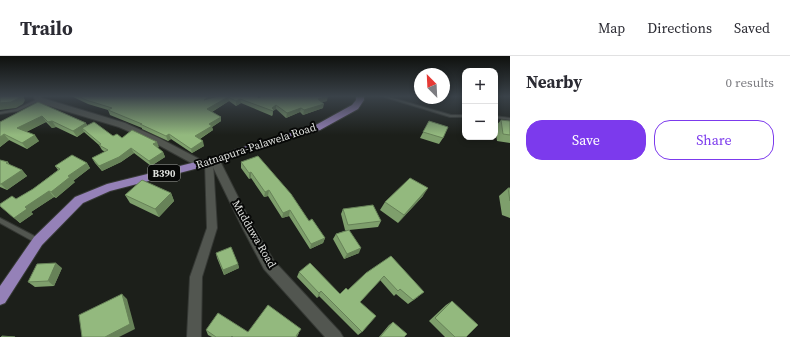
<!DOCTYPE html>
<meta charset="utf-8">
<style>
:root{--surface:#fff;--page:#f7f7f7;--text:#2b2b33;--muted:#7c7c81;--line:#e1e1e2;--accent:#7c3aed}
body{margin:0;font-family:"Source Serif 4",serif;background:var(--page);color:var(--text)}
.controls{position:absolute;right:12px;top:12px;display:grid;overflow:hidden;border-radius:8px;box-shadow:0 2px 6px #0003}
.controls button{width:36px;height:36px;display:grid;place-items:center;padding:0;border:0;border-bottom:1px solid var(--line);background:var(--surface);color:var(--text);font:20px sans-serif}
.compass{position:absolute;left:414px;top:12px;width:36px;height:36px;border-radius:50%;background:var(--surface);box-shadow:0 2px 6px #0003;rotate:336deg}
.list{margin:0;padding:0;list-style:none}
h2{display:flex;justify-content:space-between;align-items:center;height:52px;margin:0;padding:0 16px;font-size:17px}
h2 small{font-size:13px;font-weight:400;color:var(--muted)}
.actions{display:flex;gap:8px;padding:12px 16px}
.actions a{flex:1;padding:9px 0;border:1px solid var(--accent);border-radius:16px;text-align:center;font-size:14px;color:var(--accent)}
.actions .main{background:var(--accent);color:#fff}
.map{position:relative;flex:none;width:510px;height:281px;overflow:hidden}
header{display:flex;align-items:center;gap:24px;box-sizing:border-box;height:56px;padding:0 20px;background:var(--surface);border-bottom:1px solid var(--line)}
header strong{font-size:19px}
nav{display:flex;gap:22px;margin-inline-start:auto;font-size:14px}
main{display:flex}
aside{flex:1;background:var(--surface)}
.map>svg:first-child{display:block}
</style>
<header>
<strong>Trailo</strong>
<nav><a>Map</a><a>Directions</a><a>Saved</a></nav>
</header>
<main>
<div class="map">
<svg width="510" height="281" viewBox="0 0 510 281">
<rect width="100%" height="100%" fill="#1c1f1a"/>
<g fill="none" stroke-linecap="round" stroke-linejoin="round">
<defs>
<path id="service" d="M381 40H386L451 59H465V61H450Z
M38 43 41 44 18 55 0 58V56L16 53Z
M495 60 510 62V64L495 62Z
M0 162 40 183 41 185 40 187H36L0 167Z"/>
<path id="minor" d="M209 103 213 106 217 172 202 221 201 281H187L190 221 207 172 205 106Z"/>
<path id="tertiary" d="M33 40H41L42 42 125 67 159 82 205 106 206 108 201 111 197 110 153 86 119 71 36 46Z
M215 102 220 105 250 165 274 205 340 276 343 281H325L264 213 242 171 210 105Z"/>
<path id="primary" d="M356 40H364V44L358 53 320 74 243 97 218 107 110 135 83 147 42 189 5 247 0 249V230L34 181 75 141 107 128 212 102 237 93 314 70 352 49 356 44Z"/>
</defs>
<!-- service casing -->
<use href="#service" stroke="#363935" stroke-width="2"/>
<!-- minor casing -->
<use href="#minor" stroke="#363935" stroke-width="2"/>
<!-- tertiary casing -->
<use href="#tertiary" stroke="#363935" stroke-width="2"/>
<!-- primary casing -->
<use href="#primary" stroke="#363935" stroke-width="2"/>
<!-- service -->
<use href="#service" fill="#525650" fill-rule="evenodd"/>
<!-- minor -->
<use href="#minor" fill="#525650" fill-rule="evenodd"/>
<!-- tertiary -->
<use href="#tertiary" fill="#525650" fill-rule="evenodd"/>
<!-- primary -->
<use href="#primary" fill="#9581b8" fill-rule="evenodd"/>
</g>
<!-- wall -->
<path fill="#7e9f6c" d="M71 40H215L213 41 218 40 259 42 327 45 322 46 323 52 303 59 300 56 286 62 276 53 273 55V58L272 60 241 47 236 50 229 45 212 56 221 61V65L212 71 213 74 200 83 204 90 192 97 171 83 168 85 142 73V72L110 59 108 54 88 48Z
M38 46 88 70 113 80 159 91 157 92 163 96 165 101 151 110 134 97 121 106 102 115 95 107 92 102 105 96 102 94 99 89 84 76 77 81 56 71 52 72 46 66 26 76 39 85 27 93 9 84 0 91 1 66Z
M501 64 510 65V87L497 85 495 71Z
M429 65 443 82 439 88 420 82Z
M0 104 8 106 10 109 22 114 27 120 7 134 0 131Z
M241 106 309 165 325 182 323 187 310 193 289 160 282 162 268 140 264 141 251 122 249 123 241 112Z
M87 107 90 112 73 125 75 126 56 142 54 141 31 156 33 158 20 167 0 150 16 143 33 133 58 114 55 110Z
M508 132H510V162L502 159 499 140Z
M171 137 174 145 159 161 130 147 125 139Z
M423 140 398 167 380 154 385 146Z
M343 153 381 165 378 171 349 174 359 197 344 203 333 183 336 178 347 174H345L341 158Z
M216 197 238 208 239 212 224 219 217 202Z
M391 200 418 241 408 248 396 238 394 240 380 224 360 246 362 276 358 279 319 240 317 242 297 221 299 216 340 238 348 234Z
M62 212 54 230 35 231 28 226Z
M452 245 466 281H445L429 265 446 249Z
M393 266 404 281H379L389 269Z
M206 274 248 276 299 277 297 281H212L208 279Z"/>
<!-- shaded-wall -->
<path fill="#678258" d="M20 40H24V42L25 44 23 48 16 52 0 54V47Z
M209 40H215L205 49 204 44Z
M328 40 327 45 317 47 318 43Z
M228 41 229 45 208 58 207 53Z
M240 43 241 47 236 50V45Z
M324 48 323 52 303 59 304 54Z
M276 49V53L273 55V58L272 60 273 55 272 52Z
M301 52 300 56 286 62 287 57Z
M42 60 46 66 22 78 17 72Z
M221 61V65L212 71 213 74 196 85 195 80 209 68Z
M52 65 56 71 52 72 48 66Z
M86 67 90 73 82 72 84 76 77 81 73 75Z
M4 78 9 84 0 91V81Z
M169 78 171 83 168 85 166 80Z
M35 79 39 85 27 93 22 87Z
M203 85 204 90 192 97 191 93Z
M157 86 159 91 154 93 153 88Z
M131 92 134 97 121 106 102 115 99 110Z
M163 96 165 101 151 110 149 105Z
M87 107 90 112 73 125 75 126 56 142 51 136 68 120Z
M22 114 27 120 7 134 1 128Z
M251 116V122L249 123V117Z
M428 132 423 140 398 167 404 159Z
M269 134 268 140 264 141 265 136Z
M49 135 54 141 31 156 33 158 20 167 14 162 25 151Z
M171 137 174 145 159 161 155 153Z
M290 154 289 160 282 162 283 157Z
M325 182 323 187 310 193 311 188Z
M361 192 359 197 344 203 347 198Z
M56 207 62 212 54 230 48 225Z
M238 208 239 212 224 219 223 214Z
M321 235 319 240 317 242 319 237Z
M122 238 127 243 135 273 119 281H105Z"/>
<!-- building -->
<path fill="#93b97e" stroke="#678258" d="M0 40H20L19 42 11 46 0 47Z
M78 40H209L204 44 218 40H256L259 42 262 40H328L318 43 324 48 304 54 301 52 287 57 276 49 272 52 274 54 273 55 240 43 236 45 228 41 207 53 221 61 209 68 212 70 195 80 203 85 191 93 169 78 166 80 140 68H142L108 54 112 52 86 44Z
M38 46 86 67 73 75 52 65 48 66 42 60 17 72 35 79 22 87 4 78 0 81V66Z
M501 64 510 65V79L503 78Z
M429 65 448 71 443 82 423 76Z
M94 66 113 80 117 78 122 82 132 74 157 86 153 88 163 96 149 105 131 92 119 101 99 110 92 102 108 94 99 89 101 88 82 72Z
M72 99 87 107 68 120 70 121 51 136 49 135 25 151 27 153 14 162 0 150V148L12 140 16 143 33 133 60 113 55 110Z
M258 100 291 138 309 165 312 163 325 182 311 188 290 154 283 157 269 134 265 136 251 116 249 117 241 106Z
M0 104 8 106 6 107 22 114 1 128H0Z
M410 122 428 132 404 159 385 146Z
M142 124 171 137 155 153 125 139Z
M508 132H510V145Z
M373 149 381 165 348 169 343 153Z
M349 174 361 192 347 198 336 178Z
M231 191 238 208 223 214 216 197Z
M391 200 424 236 413 244 400 233 398 235 384 220 360 246 376 260 362 276 321 235 319 237 299 216 310 207 340 238 346 232 348 234 366 217Z
M56 207 48 225 28 226 37 208Z
M122 238 130 268 105 281H82L79 259Z
M452 245 478 269 466 281H455L435 262Z
M268 249 301 273 296 280 297 281H233L232 280 231 281H216L206 274 218 257 248 276Z
M393 266 407 278 404 281H380Z
M2 280 15 281H1Z"/>
<!-- sky -->
<linearGradient id="sky" x2="0" y2="1"><stop stop-color="#0f110e"/><stop offset="0.51" stop-color="#3a4249"/><stop offset="1" stop-color="#3a4249" stop-opacity="0"/></linearGradient>
<rect width="510" height="79" fill="url(#sky)"/>
<g text-anchor="middle" dominant-baseline="central" stroke-width="4" stroke-linejoin="round" paint-order="stroke">
<!-- shield labels -->
<rect fill="#070807" stroke="#9fa19e" stroke-width="1" x="148" y="109" width="32" height="16" rx="3"/>
<g font-size="10" font-weight="bold" fill="#e0e2df">
<text x="164" y="117">B390</text>
</g>
<!-- street labels -->
<g font-size="11" fill="#e0e2df" stroke="#070807">
<text transform="translate(256 90) rotate(-18)">Ratnapura-Palawela Road</text>
<text transform="translate(254 178) rotate(60)">Mudduwa Road</text>
</g>
</g>
</svg>
<div class="controls">
<button>+</button>
<button>−</button>
</div>
<svg class="compass" viewBox="-18 -18 36 36"><path d="M0-13l5 13h-10z" fill="#e53935"/><path d="M0 13l5-13h-10z" fill="#7c7c81"/></svg>
</div>
<aside>
<h2>Nearby<small>0 results</small></h2>
<ul class="list">
</ul>
<div class="actions"><a class="main">Save</a><a>Share</a></div>
</aside>
</main>
